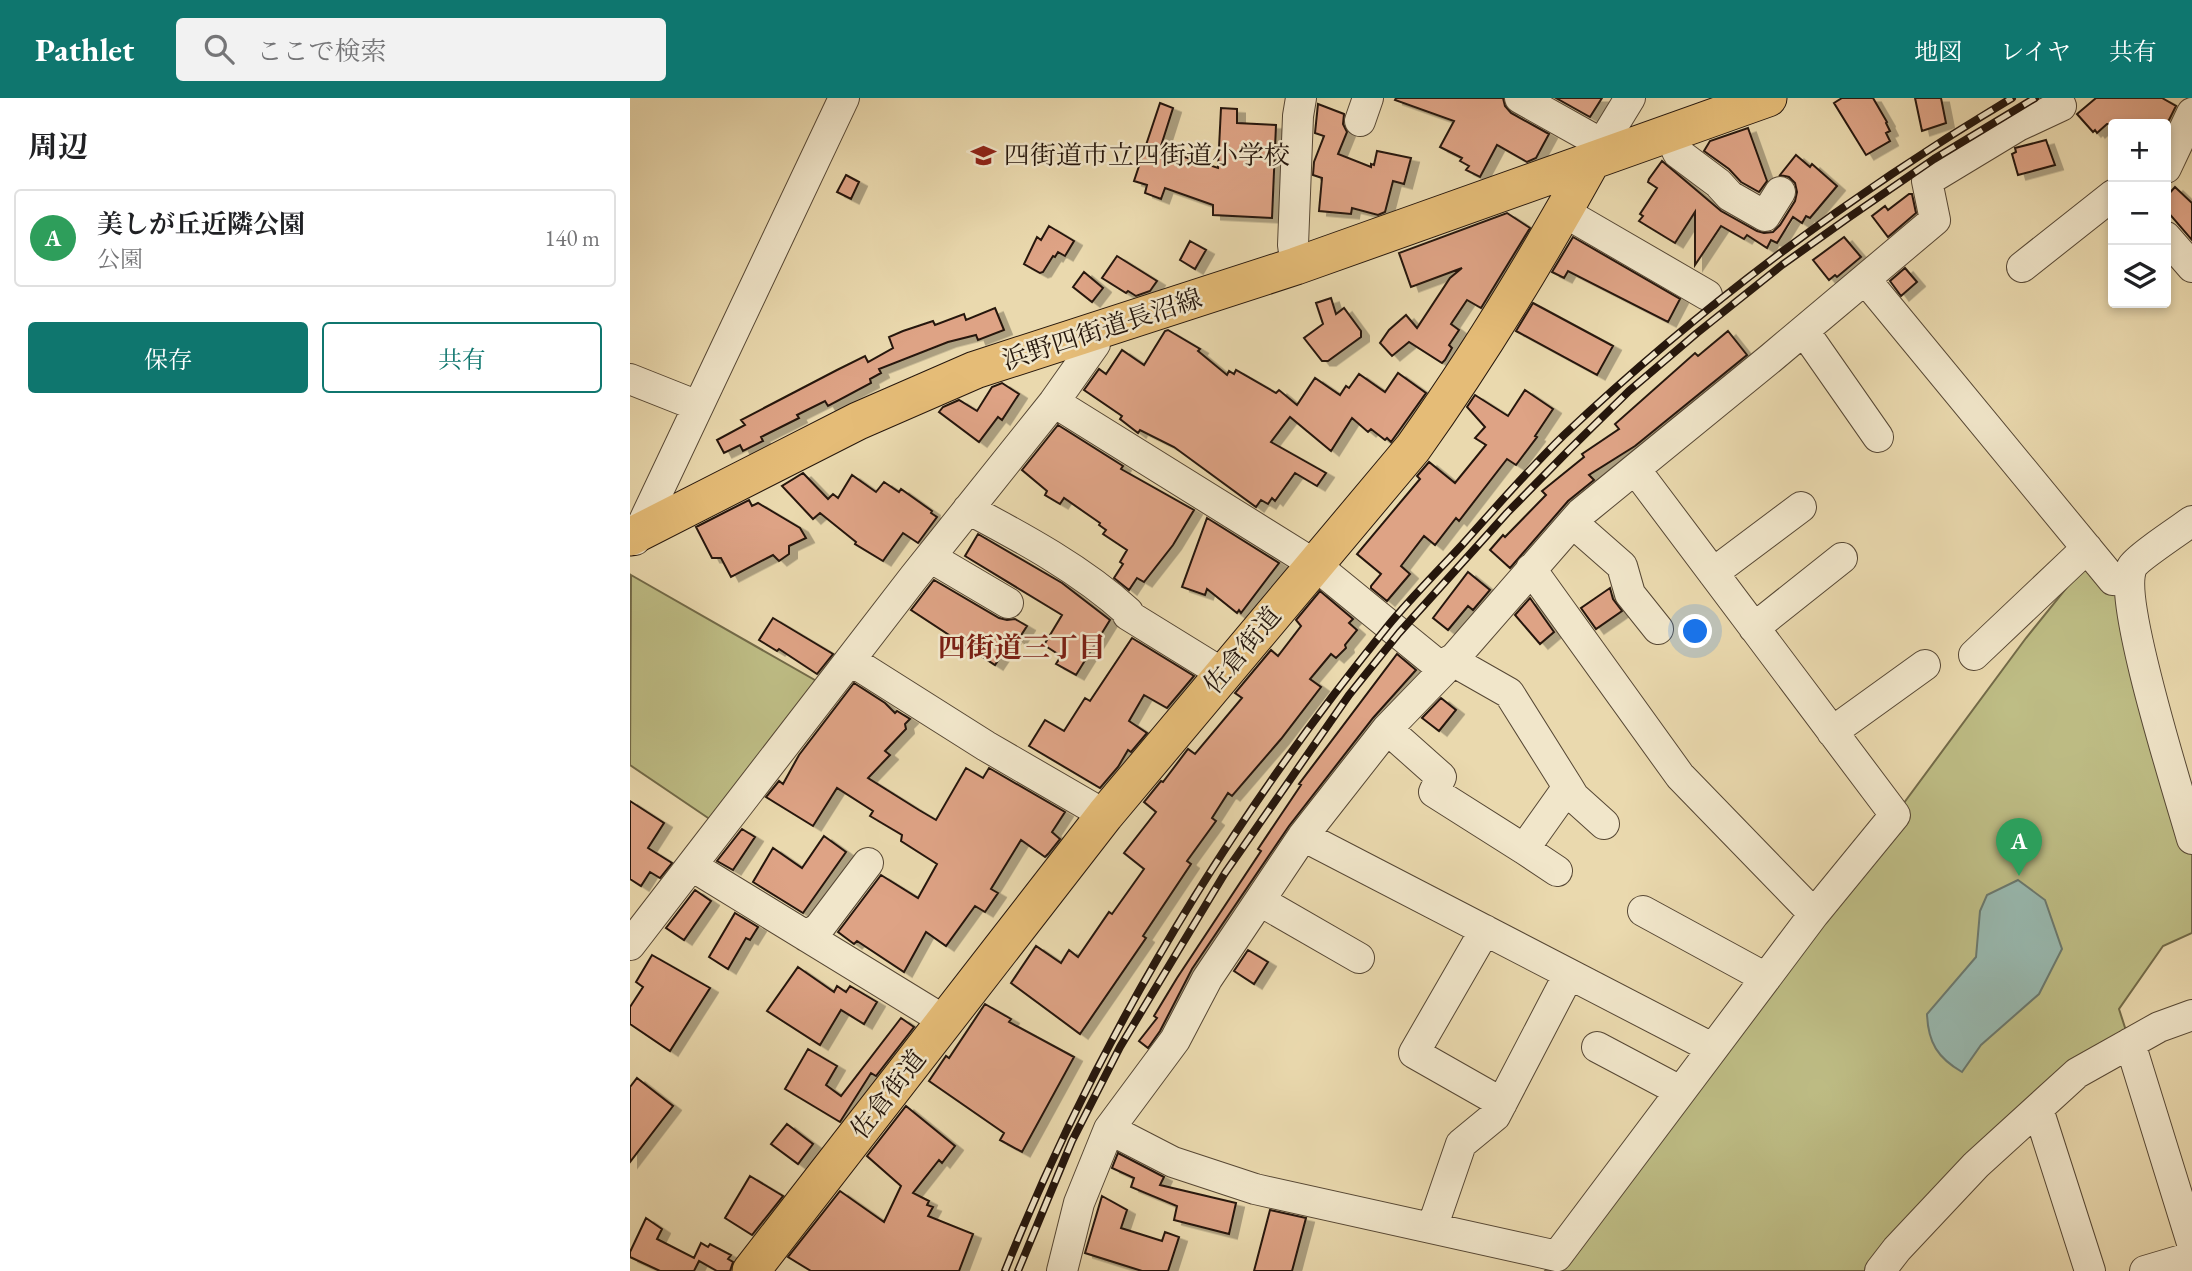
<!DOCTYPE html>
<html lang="ja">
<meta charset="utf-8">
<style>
:root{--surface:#fff;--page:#f2f2f2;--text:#202124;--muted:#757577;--line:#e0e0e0;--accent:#0f766e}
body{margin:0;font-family:"EB Garamond","Noto Serif JP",serif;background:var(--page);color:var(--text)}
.controls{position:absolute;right:21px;top:21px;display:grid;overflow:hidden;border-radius:7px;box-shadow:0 4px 10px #0003}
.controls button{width:63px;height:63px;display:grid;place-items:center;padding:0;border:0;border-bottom:2px solid var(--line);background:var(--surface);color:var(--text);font:35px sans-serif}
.you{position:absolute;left:1066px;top:534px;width:24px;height:24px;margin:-18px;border:5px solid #fff;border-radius:50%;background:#1a73e8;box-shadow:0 0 0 10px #1a73e833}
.badge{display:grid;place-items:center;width:46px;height:46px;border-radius:50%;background:var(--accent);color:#fff;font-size:23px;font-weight:700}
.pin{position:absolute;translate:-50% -58px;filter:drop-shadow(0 2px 4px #0008)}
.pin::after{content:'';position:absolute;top:37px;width:24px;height:21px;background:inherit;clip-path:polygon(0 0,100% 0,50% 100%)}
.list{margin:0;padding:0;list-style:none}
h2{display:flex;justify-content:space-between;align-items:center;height:91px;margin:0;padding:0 28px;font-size:30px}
h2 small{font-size:23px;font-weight:400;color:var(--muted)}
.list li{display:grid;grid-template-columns:46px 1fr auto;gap:21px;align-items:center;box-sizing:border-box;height:98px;margin:0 14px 14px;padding:0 14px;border:2px solid var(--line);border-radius:7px}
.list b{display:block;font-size:26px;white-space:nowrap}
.list p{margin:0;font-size:23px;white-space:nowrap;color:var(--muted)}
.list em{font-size:23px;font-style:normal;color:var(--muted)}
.actions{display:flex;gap:14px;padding:21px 28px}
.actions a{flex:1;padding:16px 0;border:2px solid var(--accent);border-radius:7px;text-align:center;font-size:24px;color:var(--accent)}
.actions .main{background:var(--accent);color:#fff}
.icon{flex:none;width:38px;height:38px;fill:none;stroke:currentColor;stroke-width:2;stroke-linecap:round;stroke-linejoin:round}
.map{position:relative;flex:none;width:1562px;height:1173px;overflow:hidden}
header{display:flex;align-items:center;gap:42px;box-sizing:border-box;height:98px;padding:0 35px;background:var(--accent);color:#fff}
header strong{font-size:33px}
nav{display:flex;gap:38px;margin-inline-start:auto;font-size:24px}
.search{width:490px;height:63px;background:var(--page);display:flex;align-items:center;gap:18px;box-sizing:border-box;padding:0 24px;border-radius:7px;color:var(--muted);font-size:26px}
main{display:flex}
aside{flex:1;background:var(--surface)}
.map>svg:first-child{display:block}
</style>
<header>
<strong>Pathlet</strong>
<div class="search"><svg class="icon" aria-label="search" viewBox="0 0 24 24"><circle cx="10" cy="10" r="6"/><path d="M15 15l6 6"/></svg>ここで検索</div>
<nav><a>地図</a><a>レイヤ</a><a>共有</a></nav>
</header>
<main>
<aside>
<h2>周辺<small></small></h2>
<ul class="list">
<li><span class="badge" style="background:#2e9e5b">A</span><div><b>美しが丘近隣公園</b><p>公園</p></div><em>140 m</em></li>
</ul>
<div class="actions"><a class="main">保存</a><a>共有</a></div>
</aside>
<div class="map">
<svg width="1562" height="1173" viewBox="0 0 1562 1173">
<defs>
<filter id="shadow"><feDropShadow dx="8" dy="4.5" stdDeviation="0" flood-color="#0004"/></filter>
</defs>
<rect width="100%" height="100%" fill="#ead9ae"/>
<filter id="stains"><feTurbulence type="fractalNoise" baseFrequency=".00286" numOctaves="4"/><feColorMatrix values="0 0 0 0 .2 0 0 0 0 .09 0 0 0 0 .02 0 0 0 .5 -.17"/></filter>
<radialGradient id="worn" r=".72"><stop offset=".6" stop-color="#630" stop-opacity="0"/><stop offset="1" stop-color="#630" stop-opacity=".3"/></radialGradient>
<!-- green -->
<path fill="#bebd85" stroke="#726a48" stroke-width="2" d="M1463 457 1483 482 1562 741V835L1533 848 1489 911 1500 945 1250 1173H915L1265 717 1396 540Z
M1 477 190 585 84 724 0 667Z"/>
<!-- water -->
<path fill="#98b9b0" stroke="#6a786e" stroke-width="2" d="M1388 782 1415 802 1432 851 1409 896 1351 947 1332 974C1308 960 1298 945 1297 916L1346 859 1350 813 1357 797Z"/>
<!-- building -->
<path fill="#dea385" stroke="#25160c" stroke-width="2" filter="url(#shadow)" d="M766 0H873L875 8 881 15 919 36 906 60 897 64 867 47 850 79 836 72 839 68 830 63 832 60 810 49 824 23 765 2Z
M926 0H972L960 19Z
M1212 0H1243L1257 24 1256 25 1260 33 1256 35 1260 43 1236 57 1204 5Z
M1285 0H1311L1316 25 1292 33Z
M1466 0H1532L1546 8 1537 26H1477L1467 35 1465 32 1463 34 1447 16Z
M530 5 543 10 530 51 588 70 591 10 607 11V25L646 27 642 120 583 117V107L535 90 531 101 515 95 517 87 504 83Z
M688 6 714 16 713 26 717 34 708 56 741 69V66L744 67 747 53 781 60 774 86 763 83 755 114 748 117 722 110 721 116 689 113 692 80 683 77 684 64 694 38 685 35Z
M1118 30 1137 83 1129 94 1111 84 1099 71 1074 53 1080 43Z
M1416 42 1425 67 1388 77 1382 56 1386 54 1385 50Z
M1166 57 1180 69 1182 66 1207 88 1180 120 1176 118 1172 125 1163 119 1147 145 1141 142 1137 150 1117 137 1114 141 1091 128 1065 167V114L1045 145 1009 123 1013 118 1010 116 1027 90 1018 84 1019 81 1032 63 1091 113 1127 133 1134 135 1143 134 1150 127 1165 103 1167 94 1165 85 1159 79 1150 77Z
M216 77 229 84 221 101 207 94Z
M1545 89 1562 105V142L1536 112V99Z
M1279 96H1282L1286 115 1258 139 1242 118 1255 108 1258 112Z
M877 115 900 130 851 210 837 202 821 226 829 232 819 247 822 250 815 262 812 265 779 244 762 258 750 245 759 232 776 217 787 230 820 180 832 170 781 189 769 155Z
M419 128 444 143 435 158 428 154 425 159 423 158 413 174 410 175 394 166 407 139 411 142Z
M943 139 1050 201 1038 224 938 173 934 180 922 174Z
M1214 139 1231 159 1207 179 1205 177 1199 182 1183 162Z
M560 143 576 152 565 171 550 162Z
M487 158 527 183 520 193 506 198 498 193 496 195 472 180Z
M1275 170 1287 184 1271 198 1260 183Z
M454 174 473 190 462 204 443 189Z
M701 200 706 216 714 210 731 233V239L698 263H692L674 240 693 226 686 205Z
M903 205 983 248 967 277 886 233Z
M365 210 374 232 348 242 346 237 318 244 249 271 251 275 240 281 241 285 198 308 195 303 167 317 169 320 131 339 133 343 113 353 110 347 94 355 87 342 115 327 111 322 207 272 235 258 238 264 263 250 259 239 273 233 303 223 305 227 334 216 336 222Z
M538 232 570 251 568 253 597 277 599 273 604 276 606 272 646 295 649 292 667 307 685 280 710 297 716 288 719 290 729 276 755 294 768 275 796 295 761 344 757 340 755 342 741 331 738 334 722 320 701 353 660 319 641 344 696 375 687 388 665 375 645 403 642 400 638 406 631 402 626 409 544 349 510 332 508 335 490 321 492 318 454 292 469 271 476 276 492 252 514 267 535 233Z
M1098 233 1117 257 1005 348 959 377 964 382 938 403 880 470 860 452 873 437 875 439 916 397 912 393 954 359 952 356 989 331 985 326 1065 255 1068 258Z
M372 285 389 296 372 322 368 319 349 344 309 314 313 309 329 302 347 313 362 289Z
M895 292 923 311 905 338 907 339 886 367 877 361 829 423 826 420 805 447 794 438 771 468 780 476 757 503 741 490V488L751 476 727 456 790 381 787 378 799 364 825 385 856 347 845 340 855 329 837 309 845 297 878 318Z
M428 327 493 368 491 371 564 412 543 447 514 484 507 480 499 492 484 480 493 466 490 464 497 452 473 436 476 432 469 427 470 425 434 400 430 406 415 397 417 393 392 372Z
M173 375 198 401 203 396 208 400 222 377 246 394 254 384 269 394 271 391 302 413 301 415 307 419 288 445 273 435 253 463 225 446 226 444 190 415 183 421 152 388Z
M119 402 122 408 128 405 170 430 176 440 159 448V456L149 463 143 457 101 479 91 460H82L66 429Z
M577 420 649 465 611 515 609 512 607 515 577 491 575 497 552 489Z
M348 436 432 485 480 522 446 577 426 566 431 558 414 547 432 517 335 458Z
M838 474 860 492 843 512 838 508 818 532 803 520Z
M304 482 369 520 377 522 385 521 397 528 388 542 384 539 365 567 281 512Z
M980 490 983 501 992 513 966 531 951 510Z
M690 493 723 521 719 525 727 532 715 547 716 550 706 560 701 556 680 581 691 589 651 641 602 698 598 695 582 720 586 723 557 763 561 766 513 838 516 840 450 936 381 885 406 848 431 865 439 852 448 859 479 814 482 816 514 771 494 755 526 714 514 704 531 683 533 684 558 651 565 656 612 600 605 595 641 552 648 558 671 528 666 522Z
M900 500 924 534 910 546 885 517Z
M143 520 203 556 187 576 149 551 147 553 129 542Z
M502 540 564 578 537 610 514 597 499 623 517 635 501 654 498 652 488 669 470 690 399 648 415 622 434 633 455 600 460 603Z
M767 556 786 572 743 620 659 728 562 871 530 933 518 950 509 943 527 920 524 918 547 880 631 753 628 751 671 687 669 686Z
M224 585 255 605 265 615 267 613 280 621 275 626 276 631 255 653 260 657 238 680 289 712 306 722 336 670 353 680 359 670 435 714 422 734 430 741 418 756 415 759 391 742 361 791 368 795 355 814 345 808 316 848 296 834 274 874 227 843 224 846 208 834 251 777 288 800 307 766 271 743 272 737 240 718 243 713 207 690 183 728 136 699 149 683 153 686 169 657Z
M811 600 826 612 809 633 792 620Z
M0 703 34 725 18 750 42 765 30 780 20 774 11 788 0 781Z
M112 731 125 739 103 772 87 763Z
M194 738 216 754 173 815 123 784 143 750 172 770Z
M65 792 81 803 54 842 36 830Z
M105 815 128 829 120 842 116 840 98 871 79 859Z
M618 852 638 864 624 886 604 873Z
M22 857 80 890 40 953 0 926V909L13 889 6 884Z
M168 869 204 894 207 888 216 894 220 888 247 904 234 926 211 912 190 947 137 913Z
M355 906 381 921 379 924 444 959 392 1054 370 1042 374 1035 299 983 316 958 319 960Z
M271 920 284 929 246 978 241 975 210 1024 155 991 178 951 207 968 196 987 211 998Z
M7 980 43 1008 0 1064V989Z
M276 1008 325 1048 312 1065 309 1062 283 1095 299 1103 297 1107 303 1109 298 1118 343 1136 329 1173H181L158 1159 210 1093 254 1124 271 1088 237 1058Z
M157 1026 183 1046 168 1066 141 1046Z
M488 1055 534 1079 530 1087 606 1105 599 1136 544 1122 547 1108 501 1089 504 1080 482 1070Z
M120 1078 153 1098 122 1137 95 1120Z
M472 1098 497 1112 491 1130 532 1143 535 1134 549 1139 538 1173H512L455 1155Z
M640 1112 676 1120 662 1173H624Z
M16 1120 32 1131 27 1141 64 1160 71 1145 78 1149 80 1146 101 1157 98 1161 103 1164 100 1173H87L69 1163 64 1173H30L0 1159V1154Z"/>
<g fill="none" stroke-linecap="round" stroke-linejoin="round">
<defs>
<path id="minor" d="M890 0 965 42 973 44
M730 23 738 0
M1039 36 1048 55 1088 85 1100 98 1135 118 1150 94
M964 59 1000 0
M1536 70 1562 15
M934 114 1077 197
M1536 139 1562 169
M666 168 663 147 668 18 671 0
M1392 169 1483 97
M1235 181 1305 122 1297 83 1388 28 1431 8
M1174 233 1248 339
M0 281 68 308
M424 304 684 466 814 572
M338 411C393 440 452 472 498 514V517L592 575
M1562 423C1551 431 1507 460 1502 469 1487 503 1549 695 1562 741
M943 425 992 468 1000 496 1028 531
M5 442 214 0
M300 459 378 505
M901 471 1050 678 1184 816
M1083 475 1171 409
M1124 530 1212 460
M1344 557 1457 450
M220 562 356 648 475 717
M757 631 811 679 804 694 894 751 938 689 879 595 821 562
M1202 634 1295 567
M938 689 944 699 974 726
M673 738 1082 950
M894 751 927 773
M62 768 315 923
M630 803 729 860
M1013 813 1136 880
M855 832 784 955 872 1005
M176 838 189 830 238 765
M0 847 284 479 424 304 465 246 462 235
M1500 945 1562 1145
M967 949 1050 993
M1408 1011 1460 1173
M479 1031 543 1064 625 1091 927 1158 1184 816 1265 717 1005 371
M802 1130 831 1046 865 1018 939 876
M432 1173 449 1105 479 1031 545 942 577 881 673 738 757 631 814 572 951 415 1141 260 1235 181 1483 482 1499 483
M1250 1173 1267 1151 1346 1067 1447 975 1529 929 1562 917
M1515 1173 1562 1159"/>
<path id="major" d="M0 439 228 323 345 272 666 168 1138 0
M121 1173 475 717 783 350C848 259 907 162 961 64"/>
</defs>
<!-- minor casing -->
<use href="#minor" stroke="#564734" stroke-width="32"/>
<!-- major casing -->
<use href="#major" stroke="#25160c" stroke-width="39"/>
<!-- minor -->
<use href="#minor" stroke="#f1e6ca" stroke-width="30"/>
<!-- major -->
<use href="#major" stroke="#e5bc77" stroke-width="37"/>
<defs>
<path id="rail" d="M375 1173C468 940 599 724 757 529 780 501 807 474 832 447 865 410 898 372 934 337 1071 208 1221 96 1382 0
M388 1173 442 1043 490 949 595 775 719 597 769 535 877 415 940 351 999 293 1067 235 1152 167 1218 120 1304 61 1405 0"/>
</defs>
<!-- rail casing -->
<use href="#rail" stroke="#25160c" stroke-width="8"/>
<!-- rail -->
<use href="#rail" stroke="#f1e6ca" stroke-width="5" stroke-dasharray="16" stroke-linecap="butt"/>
</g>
<!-- icons -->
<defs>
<symbol id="school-bare" viewBox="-9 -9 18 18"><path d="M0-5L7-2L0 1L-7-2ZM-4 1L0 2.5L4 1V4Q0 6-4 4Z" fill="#8f2418" stroke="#f1e6ca" stroke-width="2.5" paint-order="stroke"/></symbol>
</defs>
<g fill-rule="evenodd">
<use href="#school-bare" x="336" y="40" width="35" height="35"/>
</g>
<g text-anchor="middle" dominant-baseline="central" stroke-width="5" stroke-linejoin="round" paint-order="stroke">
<!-- poi labels -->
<g font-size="26" fill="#25160c" stroke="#f1e6ca" text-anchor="start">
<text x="374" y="57">四街道市立四街道小学校</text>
</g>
<!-- street labels -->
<g font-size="26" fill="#25160c" stroke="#f1e6ca">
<text transform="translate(472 231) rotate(-18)">浜野四街道長沼線</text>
<text transform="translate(612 552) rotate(-50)">佐倉街道</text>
<text transform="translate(258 996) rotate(-52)">佐倉街道</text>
</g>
<!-- neighbourhood labels -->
<g font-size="28" font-weight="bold" fill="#7a1f14" stroke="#f1e6ca">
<text x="392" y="549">四街道三丁目</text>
</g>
</g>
<rect width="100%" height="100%" filter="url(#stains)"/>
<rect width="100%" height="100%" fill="url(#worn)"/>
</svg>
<div class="controls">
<button>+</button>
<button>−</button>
<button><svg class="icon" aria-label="layers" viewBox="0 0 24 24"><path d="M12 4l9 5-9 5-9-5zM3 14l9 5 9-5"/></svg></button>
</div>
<div class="you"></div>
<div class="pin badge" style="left:1389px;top:778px;background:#2e9e5b">A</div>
</div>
</main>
